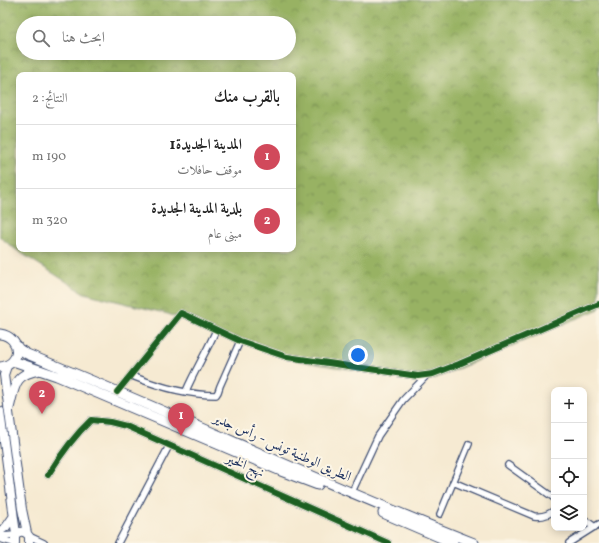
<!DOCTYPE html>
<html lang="ar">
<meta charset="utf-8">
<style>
:root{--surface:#fff;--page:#f2f2f2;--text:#222;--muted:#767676;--line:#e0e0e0;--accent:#d1495b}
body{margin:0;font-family:Vollkorn,Amiri,serif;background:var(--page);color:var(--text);direction:rtl}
.controls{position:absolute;right:12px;bottom:12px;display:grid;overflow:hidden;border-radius:8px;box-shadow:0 2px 10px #0003}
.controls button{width:36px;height:36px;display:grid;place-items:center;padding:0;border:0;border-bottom:1px solid var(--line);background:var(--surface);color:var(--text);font:20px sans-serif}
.you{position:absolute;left:358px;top:355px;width:14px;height:14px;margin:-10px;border:3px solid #fff;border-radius:50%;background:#1a73e8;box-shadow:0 0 0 6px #1a73e833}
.badge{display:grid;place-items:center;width:26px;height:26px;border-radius:50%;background:var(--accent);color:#fff;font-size:13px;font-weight:700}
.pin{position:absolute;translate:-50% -33px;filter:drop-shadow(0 1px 2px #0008)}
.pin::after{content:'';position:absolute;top:21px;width:14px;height:12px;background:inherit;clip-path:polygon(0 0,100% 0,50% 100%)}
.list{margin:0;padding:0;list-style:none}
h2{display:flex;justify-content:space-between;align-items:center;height:52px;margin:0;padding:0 16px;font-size:17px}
h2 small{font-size:13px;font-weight:400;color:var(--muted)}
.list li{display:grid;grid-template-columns:26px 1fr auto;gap:12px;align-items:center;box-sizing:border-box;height:64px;padding:0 16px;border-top:1px solid var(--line)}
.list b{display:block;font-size:15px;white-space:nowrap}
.list p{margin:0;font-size:13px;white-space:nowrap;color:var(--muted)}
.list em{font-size:13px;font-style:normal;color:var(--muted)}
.icon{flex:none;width:22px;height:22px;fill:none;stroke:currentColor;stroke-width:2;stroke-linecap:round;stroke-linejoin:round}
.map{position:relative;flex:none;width:599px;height:543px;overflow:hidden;direction:ltr}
.search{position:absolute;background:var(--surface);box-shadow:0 2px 10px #0003;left:16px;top:16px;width:280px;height:44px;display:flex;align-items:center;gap:10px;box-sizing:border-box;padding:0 14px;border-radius:22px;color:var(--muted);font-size:15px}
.panel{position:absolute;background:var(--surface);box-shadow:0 2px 10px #0003;left:16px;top:72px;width:280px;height:180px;border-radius:8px;direction:rtl}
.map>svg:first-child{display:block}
</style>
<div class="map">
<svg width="599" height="543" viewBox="0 0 599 543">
<defs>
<pattern id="forest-crowns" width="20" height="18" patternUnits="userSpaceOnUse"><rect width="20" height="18" fill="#98b263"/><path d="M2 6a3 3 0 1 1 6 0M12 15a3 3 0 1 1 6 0" fill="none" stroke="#7b9155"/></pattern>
</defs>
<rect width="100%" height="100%" fill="#fcf5e5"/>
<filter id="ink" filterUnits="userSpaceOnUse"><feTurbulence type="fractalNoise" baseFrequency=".025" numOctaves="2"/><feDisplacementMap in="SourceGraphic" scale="8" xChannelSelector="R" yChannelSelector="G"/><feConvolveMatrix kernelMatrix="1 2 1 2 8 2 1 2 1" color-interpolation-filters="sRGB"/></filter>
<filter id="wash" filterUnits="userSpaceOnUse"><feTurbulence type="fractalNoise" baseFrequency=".012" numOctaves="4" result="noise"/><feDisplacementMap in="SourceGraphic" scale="16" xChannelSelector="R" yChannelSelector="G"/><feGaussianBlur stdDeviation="0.9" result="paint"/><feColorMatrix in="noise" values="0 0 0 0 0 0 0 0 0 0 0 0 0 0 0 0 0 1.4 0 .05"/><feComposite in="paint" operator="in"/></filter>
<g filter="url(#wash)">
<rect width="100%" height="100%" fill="#f6ead2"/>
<!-- forest -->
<path fill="url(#forest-crowns)" stroke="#5a7060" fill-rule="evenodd" d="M0 0H599V309L434 379 419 381 288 359 168 314 84 293 15 249 0 237ZM23 23H289V53H23ZM19 75H293V249H19Z"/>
</g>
<g filter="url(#ink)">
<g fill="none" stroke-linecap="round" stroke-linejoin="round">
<defs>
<path id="street" d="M132 376C157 386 188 395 216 395L218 392 220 386 240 341
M186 391C195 370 207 351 216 330
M117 392 181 313 240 341 287 357 418 376 433 374 459 364 599 304
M508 465 554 498
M48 475C61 454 73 437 91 420L110 422 126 426 388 543
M453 482 534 516C542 517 548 516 554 510
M351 494 378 436 403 400 427 375
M440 514 469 444
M584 519 595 527
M0 536 15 535
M29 536 44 543
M0 539 14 543
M118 543 169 446
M569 543 599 524"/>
<path id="secondary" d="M7 366 4 375 22 509 27 533
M0 411 16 534
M0 531 6 527 13 517
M15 543V535C20 530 25 531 29 536V543"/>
<path id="primary" d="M0 334C22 337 22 365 0 367
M16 345 19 349 27 354C177 414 323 484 474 543
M13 361 57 376 281 471 318 485
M9 408C15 385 14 374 40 370
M383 513 453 543"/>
</defs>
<!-- street casing -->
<use href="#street" stroke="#3c4b6f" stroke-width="8"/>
<!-- secondary casing -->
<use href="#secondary" stroke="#3c4b6f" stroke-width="10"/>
<!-- primary casing -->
<use href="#primary" stroke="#3c4b6f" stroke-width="11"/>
<!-- street -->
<use href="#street" stroke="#fff" stroke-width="5.5"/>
<!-- secondary -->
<use href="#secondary" stroke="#fff" stroke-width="8"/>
<!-- primary -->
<use href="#primary" stroke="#fff" stroke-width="9"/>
<defs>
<path id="cycleway" d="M117 392 181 313 240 341 287 357 418 376 433 374 459 364 599 304
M48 475C61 454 73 437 91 420L110 422 126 426 388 543"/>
</defs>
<!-- cycleway casing -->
<use href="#cycleway" stroke="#fcf5e5" stroke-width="8"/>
<!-- cycleway -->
<use href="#cycleway" stroke="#1b5e20" stroke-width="6"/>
</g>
</g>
<g text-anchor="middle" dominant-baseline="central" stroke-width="4" stroke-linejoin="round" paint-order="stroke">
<!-- street labels -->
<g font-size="14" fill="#1b2f5e" stroke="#fcf5e5">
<text transform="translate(282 448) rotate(24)">الطريق الوطنية تونس - رأس جدير</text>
<text transform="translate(245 466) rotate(24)">نهج الخير</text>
</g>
</g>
</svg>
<div class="controls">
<button>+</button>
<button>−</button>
<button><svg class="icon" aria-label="locate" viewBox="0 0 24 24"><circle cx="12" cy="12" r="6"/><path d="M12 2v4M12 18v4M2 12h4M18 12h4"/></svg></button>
<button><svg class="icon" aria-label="layers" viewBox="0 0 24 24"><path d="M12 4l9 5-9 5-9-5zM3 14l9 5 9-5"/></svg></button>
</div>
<div class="you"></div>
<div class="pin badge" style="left:181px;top:436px">1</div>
<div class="pin badge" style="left:42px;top:414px">2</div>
<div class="search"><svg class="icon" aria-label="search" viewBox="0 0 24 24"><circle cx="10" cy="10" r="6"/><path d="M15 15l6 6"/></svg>ابحث هنا</div>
<section class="panel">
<h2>بالقرب منك<small>النتائج: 2</small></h2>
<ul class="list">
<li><span class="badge">1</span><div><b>المدينة الجديدة1</b><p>موقف حافلات</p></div><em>190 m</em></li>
<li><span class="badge">2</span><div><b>بلدية المدينة الجديدة</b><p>مبنى عام</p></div><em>320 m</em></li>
</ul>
</section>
</div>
